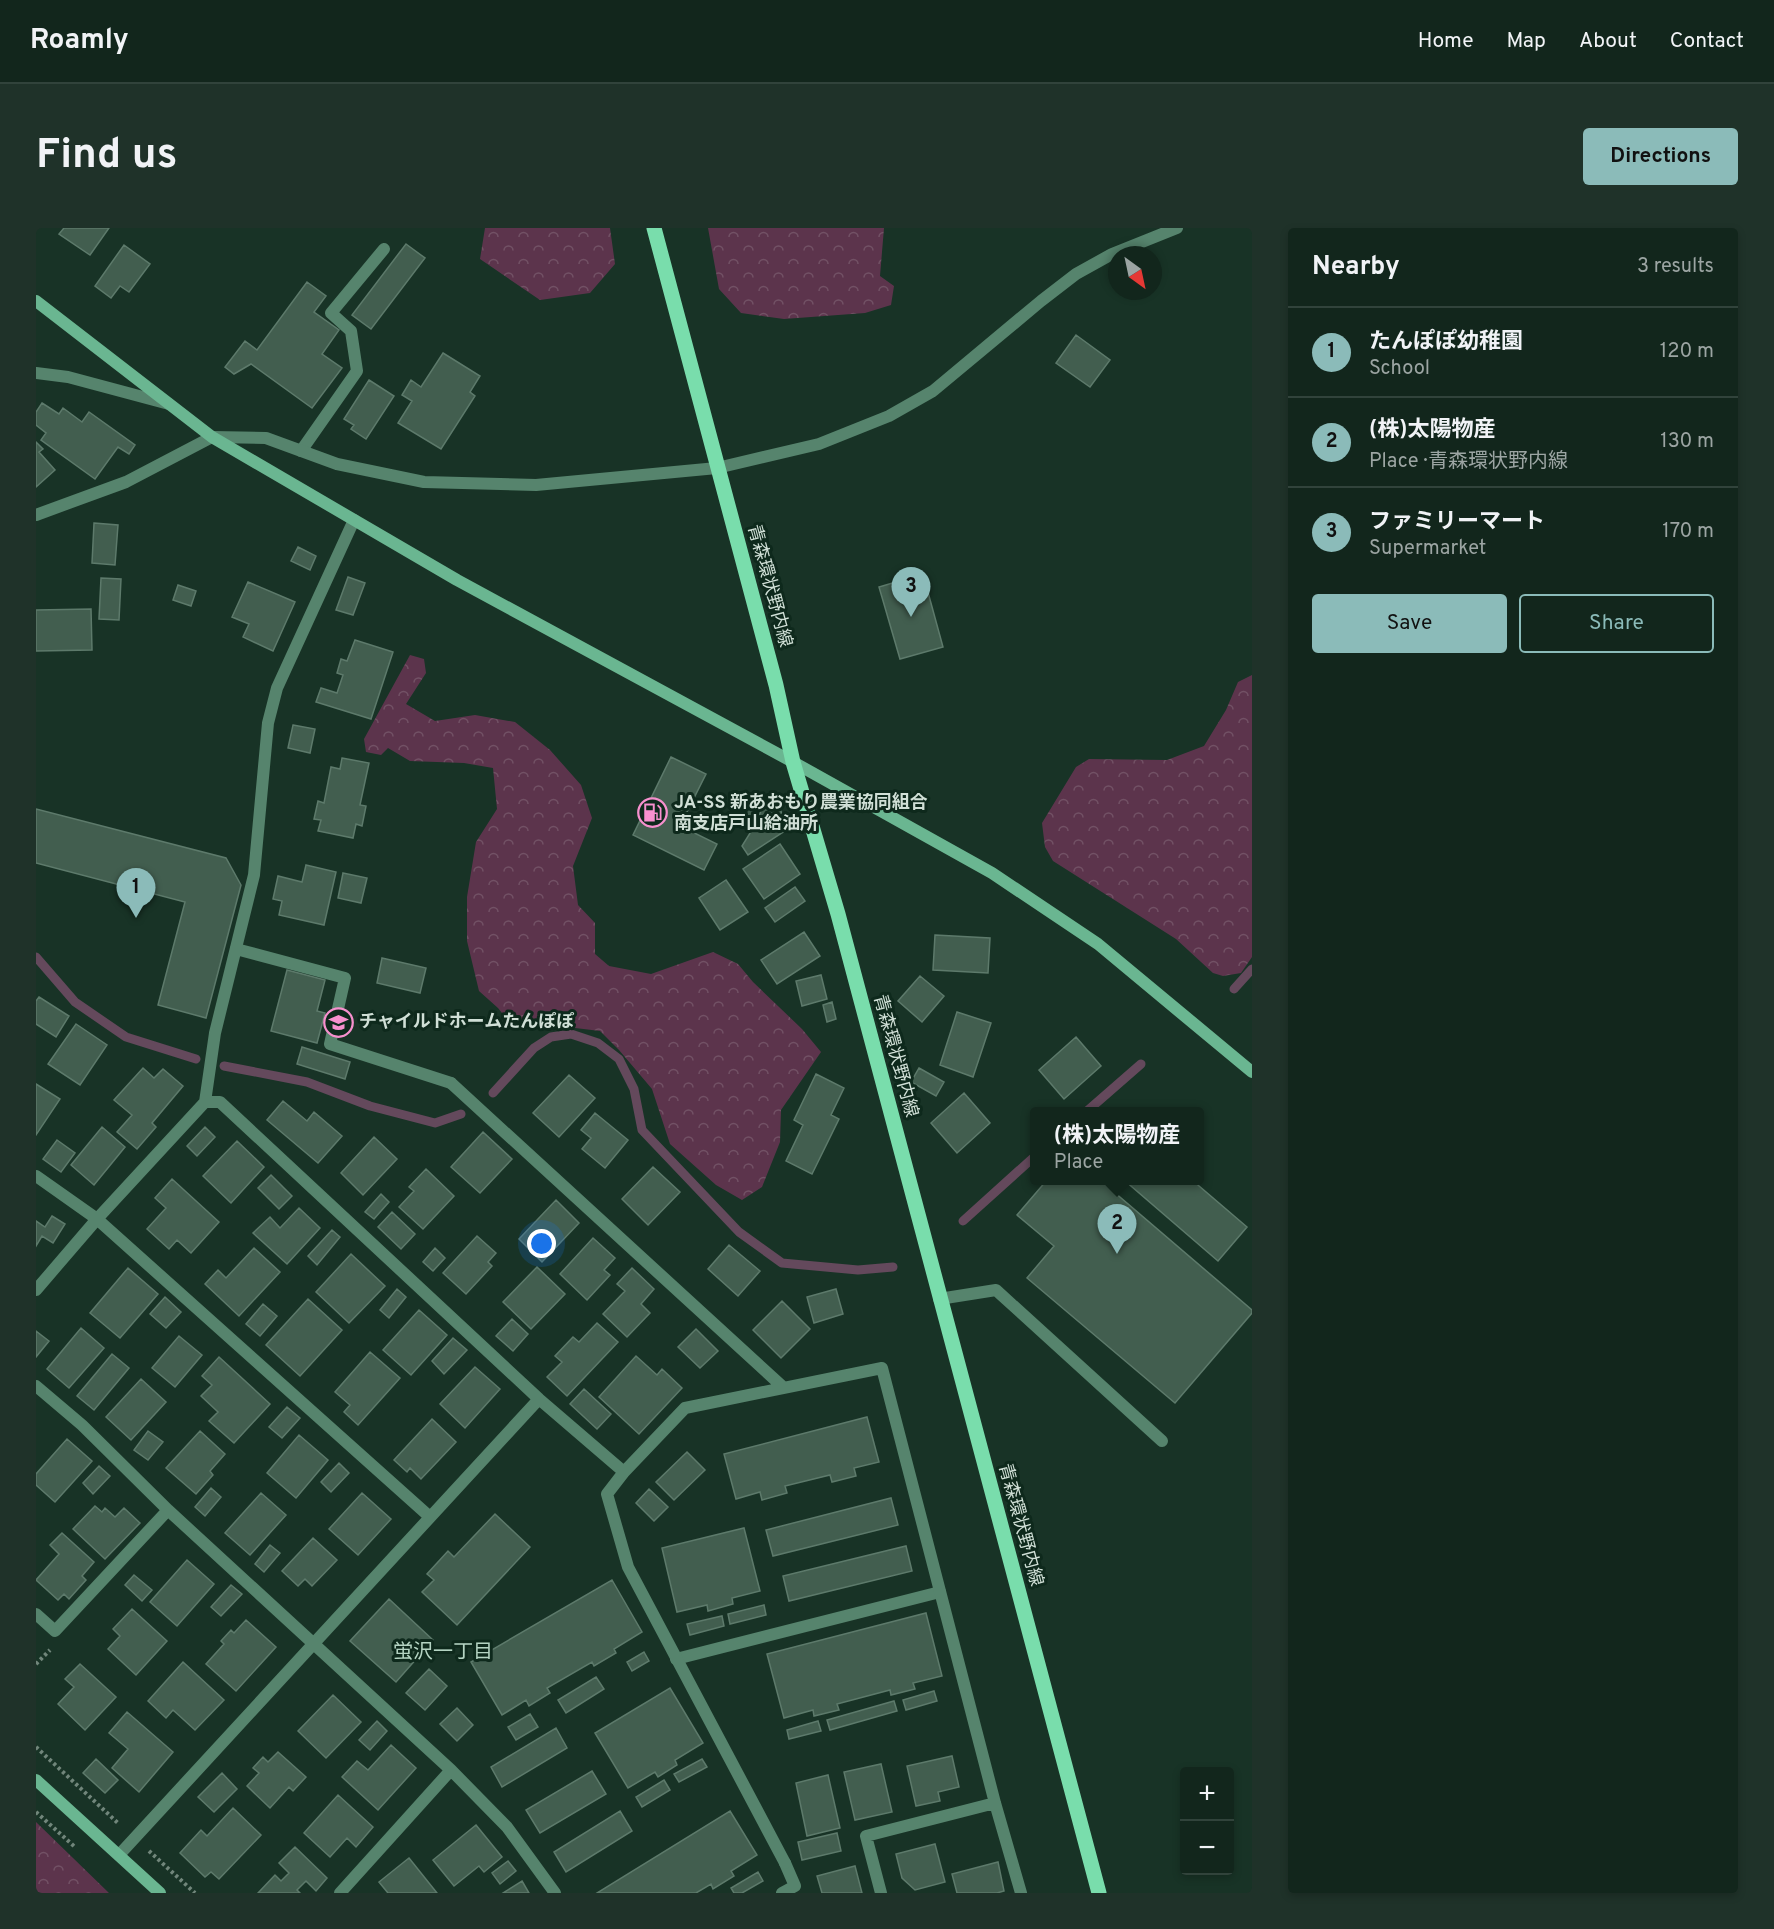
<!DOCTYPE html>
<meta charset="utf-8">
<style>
:root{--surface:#12261c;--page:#1f3229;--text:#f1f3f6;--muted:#9ca5a3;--line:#31433b;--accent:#8bbbb9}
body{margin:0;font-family:Overpass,"Noto Sans JP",sans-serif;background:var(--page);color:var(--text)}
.controls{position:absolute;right:18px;bottom:18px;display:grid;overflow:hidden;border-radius:6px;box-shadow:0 3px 9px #0003}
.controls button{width:54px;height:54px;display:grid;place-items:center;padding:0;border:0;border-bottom:2px solid var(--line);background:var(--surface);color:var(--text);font:30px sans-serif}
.compass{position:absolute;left:1072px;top:18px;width:54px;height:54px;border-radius:50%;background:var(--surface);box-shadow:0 3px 9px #0003;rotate:147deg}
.you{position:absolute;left:506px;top:1016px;width:21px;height:21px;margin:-15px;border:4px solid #fff;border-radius:50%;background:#1a73e8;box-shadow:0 0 0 9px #1a73e833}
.badge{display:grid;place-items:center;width:39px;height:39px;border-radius:50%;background:var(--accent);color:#111;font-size:20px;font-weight:700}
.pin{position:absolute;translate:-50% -50px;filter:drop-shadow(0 2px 3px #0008)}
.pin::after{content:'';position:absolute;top:32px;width:21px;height:18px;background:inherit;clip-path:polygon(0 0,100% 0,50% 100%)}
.popup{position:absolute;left:994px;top:879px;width:174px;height:78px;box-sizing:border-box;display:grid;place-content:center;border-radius:6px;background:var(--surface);filter:drop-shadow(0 2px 4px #0005);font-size:20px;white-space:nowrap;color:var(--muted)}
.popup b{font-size:22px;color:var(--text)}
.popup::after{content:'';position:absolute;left:50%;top:100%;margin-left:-12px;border:12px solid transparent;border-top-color:var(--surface)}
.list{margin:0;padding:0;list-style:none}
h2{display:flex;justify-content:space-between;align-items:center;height:78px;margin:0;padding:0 24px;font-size:26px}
h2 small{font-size:20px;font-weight:400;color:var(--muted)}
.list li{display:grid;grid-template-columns:39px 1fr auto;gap:18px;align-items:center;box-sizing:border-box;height:90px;padding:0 24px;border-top:2px solid var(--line)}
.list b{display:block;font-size:22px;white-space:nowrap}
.list p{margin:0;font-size:20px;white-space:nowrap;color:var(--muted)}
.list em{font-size:20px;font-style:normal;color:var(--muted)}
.actions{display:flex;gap:12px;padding:18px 24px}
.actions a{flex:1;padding:14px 0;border:2px solid var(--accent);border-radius:6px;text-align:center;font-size:21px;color:var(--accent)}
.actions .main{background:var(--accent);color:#111}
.map{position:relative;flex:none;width:1216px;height:1665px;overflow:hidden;border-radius:6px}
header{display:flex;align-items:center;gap:36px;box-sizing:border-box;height:84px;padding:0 30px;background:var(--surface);border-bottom:2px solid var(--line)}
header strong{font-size:28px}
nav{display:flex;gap:33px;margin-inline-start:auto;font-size:21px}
.intro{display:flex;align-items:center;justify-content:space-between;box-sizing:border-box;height:144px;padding:0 36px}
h1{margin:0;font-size:42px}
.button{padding:15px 27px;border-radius:6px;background:var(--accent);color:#111;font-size:21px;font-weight:700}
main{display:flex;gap:36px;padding:0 36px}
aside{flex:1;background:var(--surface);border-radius:6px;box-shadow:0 3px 9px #0003}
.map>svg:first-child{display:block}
</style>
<header>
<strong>Roamly</strong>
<nav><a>Home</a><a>Map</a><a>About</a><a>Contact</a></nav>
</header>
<div class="intro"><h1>Find us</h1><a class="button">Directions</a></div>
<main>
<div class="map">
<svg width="1216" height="1665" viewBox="0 0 1216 1665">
<defs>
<pattern id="forest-crowns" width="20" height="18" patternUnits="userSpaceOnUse" patternTransform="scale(1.5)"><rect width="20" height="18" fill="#5c344c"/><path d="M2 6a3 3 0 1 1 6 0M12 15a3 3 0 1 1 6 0" fill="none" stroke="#725165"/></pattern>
</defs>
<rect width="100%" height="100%" fill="#183326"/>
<!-- forest -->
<path fill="url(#forest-crowns)" d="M449 0H574L579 36 554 65 504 72 444 31Z
M672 0H848L844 48 858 58 855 77 829 85 748 91 705 85 683 61Z
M374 427 388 431 390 445 370 476 399 493 439 487 479 494 514 522 545 557 556 590 537 638 542 677 559 695V726L573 738 615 746 677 724 702 736 717 754 766 801 785 824 745 882 744 914 726 959 706 972 680 957 634 916 616 861 583 822 564 803 523 798 477 799 462 780 443 763 431 713V669L440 614 461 581 457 540 428 535 374 533 352 520 345 527 330 524 328 511Z
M1216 447V729L1205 745 1187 748 1177 745 1140 711 1017 633 1009 619 1006 595 1040 539 1053 531 1131 532 1168 518 1190 482 1202 454Z
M0 1594 73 1665H0Z"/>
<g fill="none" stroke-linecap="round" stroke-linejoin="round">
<!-- stream -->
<path stroke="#64495c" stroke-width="9" d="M0 729 39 774 90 809 160 831
M1198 761 1216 741
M188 838 271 854 334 878 399 895 425 886
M457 865 498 820 515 809 535 806 562 815 583 831 598 861 606 902 703 1004 746 1035 822 1042 857 1039
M1050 884 1105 836
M927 993 998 929"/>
</g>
<!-- building -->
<path fill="#425e4f" stroke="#5d7a6b" stroke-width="1.5" d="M28 0H73L54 27 23 6Z
M370 16 389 30 335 101 316 87Z
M88 17 114 36 93 64 84 58 75 70 59 58Z
M271 54 290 68 278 84 303 102 286 126 306 140 276 180 215 136 198 146 189 139 209 113 221 122Z
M1040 107 1074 132 1054 159 1020 135Z
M407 125 444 148 434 164 439 168 405 221 362 195 376 173 366 167 375 152 385 159Z
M333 152 358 168 330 211 315 201 318 197 308 191Z
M6 175 23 186 27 180 46 194 53 184 99 217 93 226 82 219 59 251 5 212 10 205 0 197V184Z
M0 214 7 221 3 224 19 242 0 259Z
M58 295 82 297 79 337 56 335Z
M262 319 280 328 274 342 255 333Z
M887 346 907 419 864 431 843 359Z
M312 349 329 355 317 387 300 382Z
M65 350 85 351 83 392 63 391Z
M212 354 259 374 237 423 207 409 213 396 196 389Z
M142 357 160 363 155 378 137 372Z
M55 381 56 422 0 423V382Z
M319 412 357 424 335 491 280 474 285 460 301 465 307 447 301 445 305 431 311 433Z
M257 497 279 501 274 525 252 520Z
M635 529 670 546 644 598 681 616 668 642 597 607Z
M306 530 333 535 324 577 330 578 326 598 320 596 317 610 282 603 285 592 278 591 282 573 288 575 295 539 304 541Z
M709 571 722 577 715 595 702 590Z
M728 574 745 583 749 603 712 627 706 618 721 594Z
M0 581 190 630 205 657 170 790 122 777 149 674 0 635Z
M744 616 764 646 728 671 707 641Z
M270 637 300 644 288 697 243 687 246 673 237 671 242 648 266 654Z
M307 645 331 650 325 675 302 670Z
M690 652 712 684 684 702 663 670Z
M759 659 769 673 739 694 729 680Z
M768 704 784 728 741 756 725 732Z
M899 707 954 710 952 745 897 742Z
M346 730 390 740 384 765 341 755Z
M251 742 289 752 281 783 289 785 281 815 235 803Z
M785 747 791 771 766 778 760 753Z
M884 748 908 768 886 794 862 773Z
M3 769 33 788 20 809 0 796V773Z
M796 774 800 791 791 794 787 777Z
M921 784 955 795 937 849 904 837Z
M40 796 71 817 44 857 12 836Z
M1040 809 1065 838 1028 871 1003 842Z
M266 819 314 834 309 851 261 836Z
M107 840 118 850 127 841 147 858 116 895 120 899 101 921 81 904 96 887 78 872Z
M883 840 908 854 900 868 875 854Z
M780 846 808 860 795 887 803 891 776 946 750 933 767 897 758 892Z
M533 847 559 870 523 909 497 885Z
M0 856 24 871 0 907Z
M928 865 954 895 921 925 895 895Z
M247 873 271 893 278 884 306 908 282 935 231 892Z
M559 885 592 912 569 940 546 921 555 910 545 902Z
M66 899 89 919 58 957 35 937Z
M169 899 179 909 161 928 151 918Z
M447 904 476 931 444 965 415 939Z
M338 909 361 931 327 967 305 945Z
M21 912 39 925 25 944 7 931Z
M201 913 228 939 195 975 167 948Z
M617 939 644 964 612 997 586 971Z
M390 941 418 968 387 1001 363 979 378 963 373 959Z
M235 947 256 968 243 981 222 960Z
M136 951 183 994 155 1025 141 1012 133 1021 111 1001 130 980 119 970Z
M1011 952H1064L1216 1082V1085L1139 1175 991 1050 1018 1018 981 987Z
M1088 952H1156L1211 999 1182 1033Z
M345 966 353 974 338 991 329 984Z
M520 972 543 995 506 1034 483 1011Z
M263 980 284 1000 251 1036 217 1005 234 989 244 1000Z
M356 984 379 1006 365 1021 342 999Z
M16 988 29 996 17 1015 6 1008 0 1018V993L9 999Z
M296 1002 304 1009 281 1037 272 1028Z
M441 1008 460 1025 452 1034 456 1038 430 1066 407 1045Z
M557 1010 579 1030 568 1042 574 1047 551 1072 524 1046Z
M693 1017 724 1043 702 1068 672 1041Z
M218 1020 244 1044 203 1088 169 1056 182 1042 190 1050Z
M399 1020 409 1030 397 1043 387 1034Z
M315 1026 349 1058 313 1095 280 1064Z
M501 1039 529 1066 495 1101 467 1074Z
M92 1040 122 1066 84 1110 54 1085Z
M596 1040 618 1061 605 1076 614 1085 591 1109 567 1086 589 1063 581 1056Z
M361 1061 370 1069 353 1090 344 1082Z
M800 1061 807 1086 778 1095 771 1069Z
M129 1069 145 1084 130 1100 114 1086Z
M272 1071 306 1102 264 1148 230 1117Z
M746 1073 774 1101 745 1130 717 1102Z
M227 1076 241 1088 224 1108 210 1096Z
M383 1082 411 1107 375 1147 347 1122Z
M476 1091 492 1106 477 1123 460 1108Z
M561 1095 582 1114 531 1168 511 1149 526 1134 519 1128 537 1109 543 1114Z
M45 1100 68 1120 33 1160 11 1141Z
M660 1101 682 1123 664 1140 642 1119Z
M0 1103 13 1113 0 1129Z
M143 1108 166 1127 139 1159 116 1140Z
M417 1110 431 1122 408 1146 396 1133Z
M334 1124 364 1150 322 1197 308 1184 314 1177 299 1164Z
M76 1126 93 1140 58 1182 41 1168Z
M600 1128 621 1147 626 1141 646 1160 603 1206 563 1169Z
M183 1129 234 1176 198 1215 173 1193 182 1184 165 1168 176 1157 166 1148Z
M439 1139 464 1161 429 1200 404 1176Z
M105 1151 130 1174 95 1212 70 1189Z
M548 1161 575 1186 561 1201 534 1176Z
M251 1179 264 1190 246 1210 233 1199Z
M831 1189 843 1234 818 1240 820 1248 796 1254 794 1247 749 1258 751 1265 726 1272 724 1264 700 1271 688 1226Z
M396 1191 420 1214 385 1251 374 1240 371 1244 358 1232Z
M112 1203 127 1214 112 1232 98 1222Z
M164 1203 189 1226 174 1243 177 1247 160 1266 130 1240Z
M263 1207 292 1232 260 1270 231 1245Z
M31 1211 56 1233 19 1274 0 1257V1246Z
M651 1224 669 1242 638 1272 620 1254Z
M303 1235 313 1245 295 1264 285 1254Z
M63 1238 74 1248 57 1266 47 1255Z
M175 1260 185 1269 169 1288 159 1279Z
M613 1261 632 1279 618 1293 600 1275Z
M225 1265 250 1287 214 1327 189 1305Z
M326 1265 355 1291 322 1327 293 1301Z
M855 1270 862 1297 737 1328 730 1302Z
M59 1278 66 1284 69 1280 79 1289 88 1280 104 1295 69 1331 37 1301Z
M459 1286 494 1319 421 1397 386 1364 398 1352 391 1346 412 1323 418 1329Z
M708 1300 724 1363 696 1370 697 1376 672 1383 671 1377 641 1384 626 1320Z
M26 1305 58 1334 46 1348 50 1352 33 1371 28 1366 22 1372 0 1352 23 1326 14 1317Z
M277 1310 301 1332 276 1358 269 1351 262 1358 246 1343Z
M234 1317 244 1325 228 1344 219 1336Z
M870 1318 876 1343 753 1373 747 1348Z
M151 1332 178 1356 141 1398 114 1374Z
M98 1347 116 1362 106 1373 89 1357Z
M576 1352 606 1404 578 1421 580 1425 558 1438 556 1434 511 1460 514 1465 493 1478 490 1472 466 1487 435 1434Z
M195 1357 206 1366 185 1388 175 1379Z
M353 1371 397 1412 360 1454 314 1413Z
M728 1377 730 1387 694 1396 692 1386Z
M96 1381 131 1413 100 1447 72 1421 84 1408 77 1401Z
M890 1385 906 1448 877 1455 879 1461 855 1467 854 1462 801 1476 803 1482 778 1488 777 1482 748 1490 731 1426Z
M686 1388 688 1398 654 1407 651 1396Z
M210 1392 240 1419 200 1463 170 1436 188 1416 185 1413 195 1402 198 1405Z
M608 1424 613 1433 596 1443 591 1434Z
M147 1434 188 1472 159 1502 137 1482 130 1490 112 1473Z
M44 1436 80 1469 49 1502 22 1476 38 1459 29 1451Z
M393 1441 411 1458 389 1482 370 1465Z
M560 1449 568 1461 530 1485 522 1472Z
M634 1460 667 1515 639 1532 641 1537 622 1549 619 1544 592 1560 559 1505Z
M898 1463 901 1473 870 1482 867 1472Z
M297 1467 325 1494 290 1530 262 1503Z
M858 1473 861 1483 794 1502 791 1492Z
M421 1480 437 1497 421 1513 404 1496Z
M91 1484 137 1524 103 1564 76 1540 92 1521 73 1505Z
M494 1486 502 1499 480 1512 472 1499Z
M341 1493 351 1503 334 1522 323 1512Z
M782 1493 785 1503 753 1511 751 1502Z
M520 1500 531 1520 466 1559 455 1539Z
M355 1517 380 1540 342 1582 306 1549 321 1533 332 1542Z
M242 1524 270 1549 257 1563 253 1559 234 1580 211 1558 223 1545 217 1540 227 1529 232 1534Z
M916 1528 923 1559 902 1564 904 1573 880 1578 871 1538Z
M60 1531 82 1552 69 1565 47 1545Z
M666 1531 671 1539 643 1554 638 1546Z
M845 1536 856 1584 819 1592 808 1544Z
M556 1543 570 1566 504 1605 490 1582Z
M186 1545 201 1561 178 1584 162 1569Z
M792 1547 804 1600 771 1608 760 1555Z
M628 1552 634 1562 606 1579 600 1569Z
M302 1567 337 1599 320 1619 311 1610 294 1629 268 1605Z
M197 1580 225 1607 183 1651 175 1644 169 1649 144 1625 165 1602 171 1608Z
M584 1583 596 1603 530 1644 518 1624Z
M694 1583 721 1627 695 1643 698 1648 677 1661 675 1656 660 1665H561Z
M440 1597 466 1629 448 1644 443 1638 418 1658 397 1632Z
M801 1605 805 1623 766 1632 762 1614Z
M899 1616 909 1654 879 1662 866 1650 860 1626Z
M259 1619 291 1650 280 1663 270 1653 261 1662 264 1665H222L239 1647 245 1653 253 1645 243 1635Z
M373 1630 401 1665H352L343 1654Z
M472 1633 480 1643 464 1656 456 1645Z
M962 1634 968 1663 961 1665H921L916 1646Z
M819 1638 826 1665H786L781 1648Z
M722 1644 727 1653 706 1665H698L695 1660Z
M486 1653 493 1665H467Z"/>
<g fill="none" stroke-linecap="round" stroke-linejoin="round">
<!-- path -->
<path stroke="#71867b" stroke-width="4" stroke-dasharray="3 3" stroke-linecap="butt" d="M0 1436 14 1422
M0 1519 83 1596
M0 1584 40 1620
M113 1623 159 1665"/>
<!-- lane -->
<path stroke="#56846d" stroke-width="12" d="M265 223 321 143 315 103 295 85 348 21
M200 721 309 750 294 816 415 855
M903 1071 960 1062 1126 1213
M640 1431 904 1364
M746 1665 759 1658 749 1635"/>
<!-- street -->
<path stroke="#56846d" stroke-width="12" d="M0 145 32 149 133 176
M0 287 90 254 176 209 230 210 301 236 388 254 500 257 681 240 783 216 853 188 897 163 1005 73 1040 46 1076 26 1141 0
M415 855 748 1160
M169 874 179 805 218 647 232 495 241 460 318 292
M0 948 61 991 394 1289
M0 1062 61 991 169 874H184L503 1171 588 1244 649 1180 846 1140 959 1575 985 1665
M0 1158 46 1197 132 1282 415 1542 471 1599 519 1665
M588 1244 571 1266 592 1339 749 1635
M0 1386 19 1403 132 1282
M83 1627 503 1171
M304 1665 415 1542
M845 1665 830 1608 959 1575"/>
<!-- secondary -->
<path stroke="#6ab691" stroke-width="12" d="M0 73 176 209 421 352 757 534 956 645 1062 716 1216 844
M0 1552 124 1665"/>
<!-- primary -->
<path stroke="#79ddac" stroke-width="15" d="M618 0 740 457 757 534 802 686 1063 1665"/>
</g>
<!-- icons -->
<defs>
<symbol id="fuel-ring" viewBox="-11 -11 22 22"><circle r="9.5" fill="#0e291c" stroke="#f790ce" stroke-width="1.5"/><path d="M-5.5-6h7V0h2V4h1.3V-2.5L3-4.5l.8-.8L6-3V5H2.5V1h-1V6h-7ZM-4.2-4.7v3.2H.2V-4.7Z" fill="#f790ce"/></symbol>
<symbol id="school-ring" viewBox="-11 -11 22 22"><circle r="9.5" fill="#0e291c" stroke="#f790ce" stroke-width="1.5"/><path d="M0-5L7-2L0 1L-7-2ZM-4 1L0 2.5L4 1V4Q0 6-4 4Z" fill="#f790ce"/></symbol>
</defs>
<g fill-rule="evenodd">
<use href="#fuel-ring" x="600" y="568" width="33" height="33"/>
<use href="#school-ring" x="286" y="778" width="33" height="33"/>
</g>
<g text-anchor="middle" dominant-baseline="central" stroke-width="6" stroke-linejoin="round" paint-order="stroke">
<!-- street labels -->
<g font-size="18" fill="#d0dfd6" stroke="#0e291c">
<text transform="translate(733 358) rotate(75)">青森環状野内線</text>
<text transform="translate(859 828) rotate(75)">青森環状野内線</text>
<text transform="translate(984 1297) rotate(75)">青森環状野内線</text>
</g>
<!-- poi labels -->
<g font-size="18" font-weight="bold" fill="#d0dfd6" stroke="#0e291c" text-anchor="start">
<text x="638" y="575">JA-SS 新あおもり農業協同組合<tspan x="638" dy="21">南支店戸山給油所</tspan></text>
<text x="323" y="794">チャイルドホームたんぽぽ</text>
</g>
<!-- neighbourhood labels -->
<g font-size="20" fill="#b5d4c3" stroke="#0e291c">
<text x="407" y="1425">蛍沢一丁目</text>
</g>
</g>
</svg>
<div class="controls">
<button>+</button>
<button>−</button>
</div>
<svg class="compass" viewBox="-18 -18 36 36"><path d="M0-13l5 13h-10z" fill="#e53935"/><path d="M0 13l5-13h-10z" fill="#9ca5a3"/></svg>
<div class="you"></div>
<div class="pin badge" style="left:100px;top:690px">1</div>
<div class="pin badge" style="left:1081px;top:1026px">2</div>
<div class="popup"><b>(株)太陽物産</b>Place</div>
<div class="pin badge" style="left:875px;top:389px">3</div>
</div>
<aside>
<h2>Nearby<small>3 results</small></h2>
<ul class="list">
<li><span class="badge">1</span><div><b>たんぽぽ幼稚園</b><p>School</p></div><em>120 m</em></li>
<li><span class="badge">2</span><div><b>(株)太陽物産</b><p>Place · 青森環状野内線</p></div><em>130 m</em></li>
<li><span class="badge">3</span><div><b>ファミリーマート</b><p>Supermarket</p></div><em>170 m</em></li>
</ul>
<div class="actions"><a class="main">Save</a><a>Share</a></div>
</aside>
</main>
